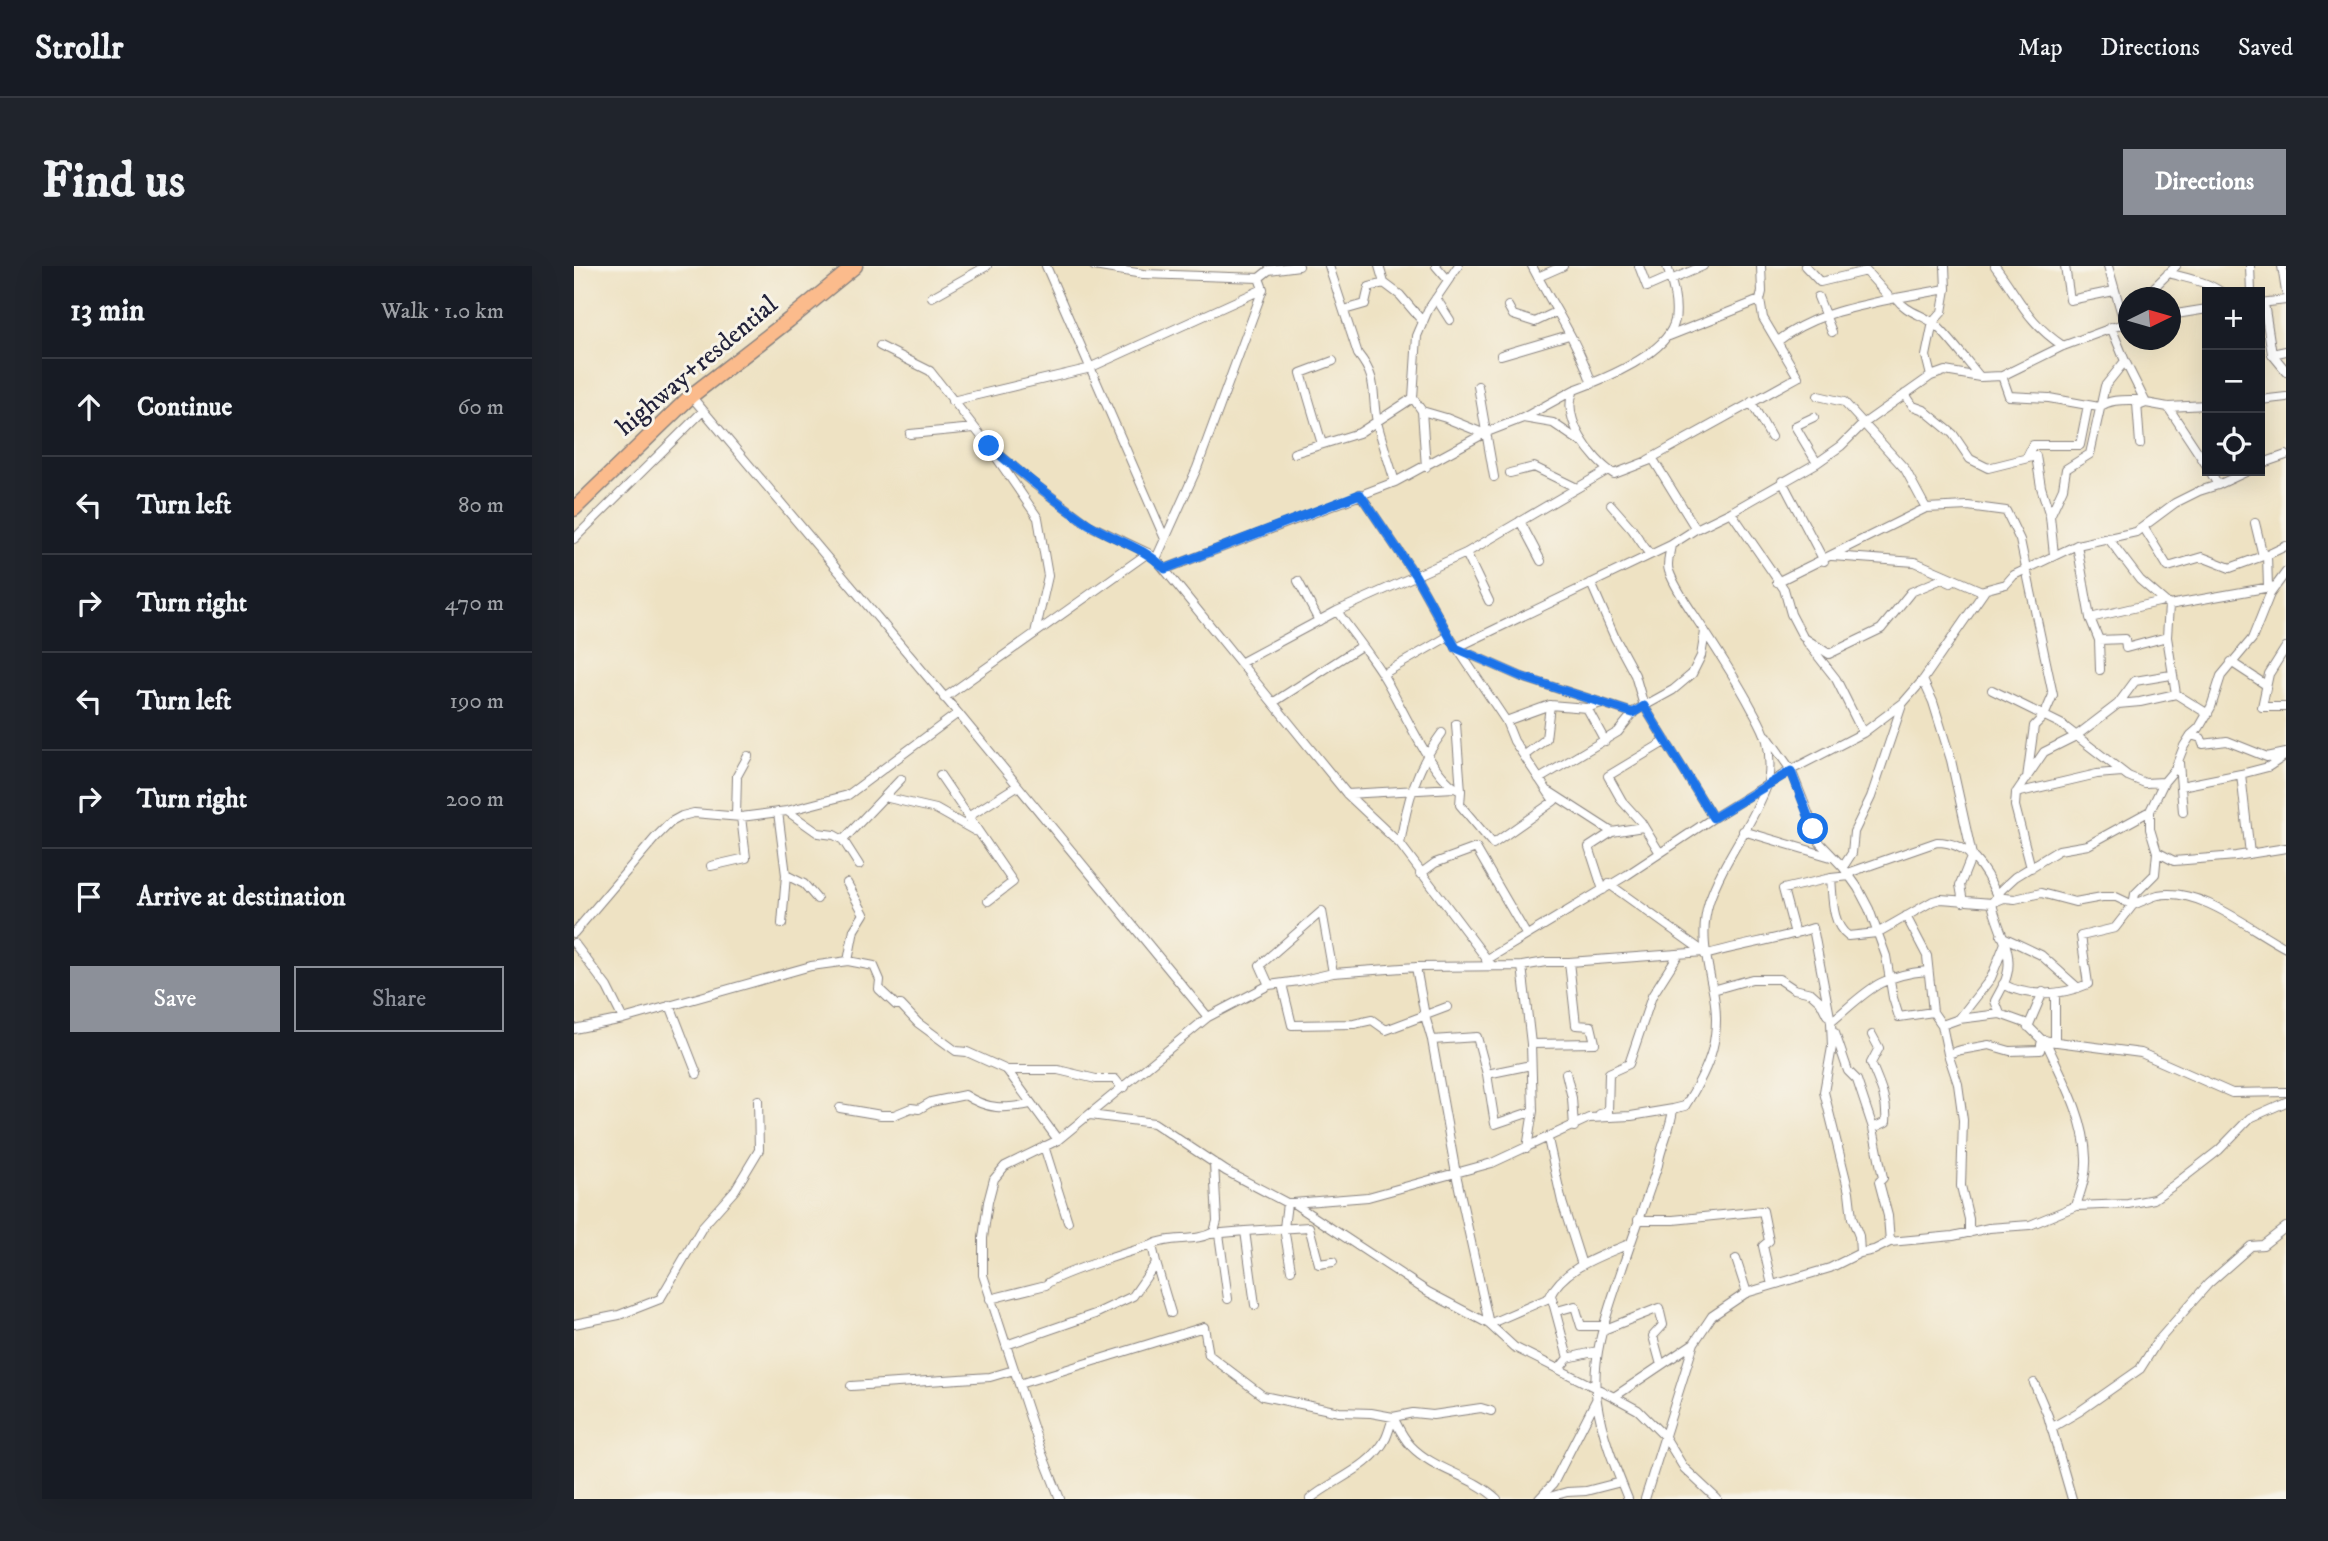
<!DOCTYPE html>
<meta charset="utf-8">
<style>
:root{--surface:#171b24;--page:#20242c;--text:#f1f3f6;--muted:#9ea1a6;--line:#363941;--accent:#8c9099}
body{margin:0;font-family:"IM FELL DW Pica",serif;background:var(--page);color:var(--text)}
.controls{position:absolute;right:21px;top:21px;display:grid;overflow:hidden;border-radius:0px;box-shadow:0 7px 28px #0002}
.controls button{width:63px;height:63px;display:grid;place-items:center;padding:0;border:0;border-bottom:2px solid var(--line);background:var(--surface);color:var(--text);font:35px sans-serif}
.compass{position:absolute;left:1544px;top:21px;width:63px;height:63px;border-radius:50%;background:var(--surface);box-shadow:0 7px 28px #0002;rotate:85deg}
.stop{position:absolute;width:21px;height:21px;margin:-16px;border:5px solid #1a73e8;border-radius:50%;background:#fff}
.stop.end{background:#1a73e8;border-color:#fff;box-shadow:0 2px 7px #0008}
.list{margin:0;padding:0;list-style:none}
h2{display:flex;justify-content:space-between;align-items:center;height:91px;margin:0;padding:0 28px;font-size:30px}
h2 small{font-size:23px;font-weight:400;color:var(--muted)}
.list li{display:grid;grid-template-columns:46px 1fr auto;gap:21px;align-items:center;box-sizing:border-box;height:98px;padding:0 28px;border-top:2px solid var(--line)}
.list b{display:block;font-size:26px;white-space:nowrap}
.list em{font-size:23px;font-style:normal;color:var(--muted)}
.actions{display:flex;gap:14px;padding:21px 28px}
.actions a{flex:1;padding:16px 0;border:2px solid var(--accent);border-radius:0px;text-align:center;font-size:24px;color:var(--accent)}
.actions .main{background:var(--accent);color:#fff}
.icon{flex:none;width:38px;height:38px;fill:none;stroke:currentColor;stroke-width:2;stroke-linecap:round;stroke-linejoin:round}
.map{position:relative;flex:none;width:1712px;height:1233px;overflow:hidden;border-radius:0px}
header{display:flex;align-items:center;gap:42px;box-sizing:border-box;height:98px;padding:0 35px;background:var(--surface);border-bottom:2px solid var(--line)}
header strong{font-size:33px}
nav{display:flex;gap:38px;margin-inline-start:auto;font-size:24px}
.intro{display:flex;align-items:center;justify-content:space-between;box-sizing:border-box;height:168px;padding:0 42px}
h1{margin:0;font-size:49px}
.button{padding:18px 32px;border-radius:0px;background:var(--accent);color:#fff;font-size:24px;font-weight:700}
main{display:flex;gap:42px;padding:0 42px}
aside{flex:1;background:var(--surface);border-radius:0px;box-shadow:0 7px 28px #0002}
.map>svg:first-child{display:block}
</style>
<header>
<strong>Strollr</strong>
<nav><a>Map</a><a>Directions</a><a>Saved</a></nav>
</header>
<div class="intro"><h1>Find us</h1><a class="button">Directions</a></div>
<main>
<aside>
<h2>13 min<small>Walk · 1.0 km</small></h2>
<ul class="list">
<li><svg class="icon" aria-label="ahead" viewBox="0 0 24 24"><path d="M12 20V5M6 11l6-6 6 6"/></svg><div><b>Continue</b></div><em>60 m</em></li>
<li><svg class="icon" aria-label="left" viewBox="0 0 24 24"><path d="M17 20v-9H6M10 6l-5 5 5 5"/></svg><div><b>Turn left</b></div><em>80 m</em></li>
<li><svg class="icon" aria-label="right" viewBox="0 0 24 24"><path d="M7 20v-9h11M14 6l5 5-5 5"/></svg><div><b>Turn right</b></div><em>470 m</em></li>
<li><svg class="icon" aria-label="left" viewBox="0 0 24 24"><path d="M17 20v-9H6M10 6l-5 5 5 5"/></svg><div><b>Turn left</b></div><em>190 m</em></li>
<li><svg class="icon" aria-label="right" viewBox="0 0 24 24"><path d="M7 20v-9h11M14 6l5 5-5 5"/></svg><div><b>Turn right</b></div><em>200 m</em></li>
<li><svg class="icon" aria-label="arrive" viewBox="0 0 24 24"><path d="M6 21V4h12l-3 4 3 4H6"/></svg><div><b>Arrive at destination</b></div></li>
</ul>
<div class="actions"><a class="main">Save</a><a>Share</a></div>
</aside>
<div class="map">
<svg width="1712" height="1233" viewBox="0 0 1712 1233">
<rect width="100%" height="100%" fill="#f7f3e8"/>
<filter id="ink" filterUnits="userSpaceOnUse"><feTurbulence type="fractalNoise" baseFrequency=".0143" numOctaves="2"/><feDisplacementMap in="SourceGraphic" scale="14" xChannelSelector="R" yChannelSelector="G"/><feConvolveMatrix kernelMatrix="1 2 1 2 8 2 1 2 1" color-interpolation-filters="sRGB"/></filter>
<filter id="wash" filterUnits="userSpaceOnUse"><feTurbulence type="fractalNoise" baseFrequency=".00686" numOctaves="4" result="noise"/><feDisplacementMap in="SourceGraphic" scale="28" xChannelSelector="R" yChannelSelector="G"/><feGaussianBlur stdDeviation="1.57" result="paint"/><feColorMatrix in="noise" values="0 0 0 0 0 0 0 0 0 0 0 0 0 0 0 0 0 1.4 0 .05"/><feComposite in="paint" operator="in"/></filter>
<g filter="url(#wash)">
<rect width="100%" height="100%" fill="#eee2c3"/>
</g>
<g filter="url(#ink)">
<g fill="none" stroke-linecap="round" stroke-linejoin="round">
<defs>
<path id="minor" d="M472 0 591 273
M520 0 569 8 685 12 695 4 725 0
M755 0 784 88C805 114 797 127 803 156 808 176 815 196 821 216
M805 0 810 17 826 29 849 56
M862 0 874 14
M958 0C978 39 1004 76 1018 118
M1065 0 1073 21 1096 11
M1231 0 1246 16 1292 5 1317 33 1372 23 1371 0
M1421 0C1446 33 1453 56 1489 80
M1491 0 1496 34 1540 25
M1534 0 1550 56
M1676 0 1677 26
M1708 0 1712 26
M1594 7C1612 12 1632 15 1647 26
M964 11 989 0
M1097 14 1129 0
M358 31 413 0
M1244 31 1258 66
M862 32 876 54
M1322 32C1331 45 1346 48 1358 56 1369 63 1396 99 1406 111
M1569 32 1602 0
M1686 37 1712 34
M1690 37 1698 88 1712 105
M934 40 939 49 961 56 982 46
M770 44 791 38 795 21 810 17
M1596 49 1633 43
M1095 70 1186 34
M1204 75C1237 49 1276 42 1317 33
M306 80 356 105 415 180 459 217 515 259 574 287 582 293 773 528 826 578 918 700
M1698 88 1712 85
M927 89 995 69
M1551 95 1572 137
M1357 110 1352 90 1359 56 1368 46 1372 23
M1428 110 1435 130 1475 132 1525 141C1537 133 1548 134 1563 134L1564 140 1572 137 1594 141 1633 139
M904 120 920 211
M1331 128 1339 140 1350 144 1379 168 1396 193 1414 202 1462 190 1467 221 1476 250 1480 289
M117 130 384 447 634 751 484 874 431 900 420 913 414 936 409 972V1009L467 1185 486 1233
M1244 130 1270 136 1331 203 1352 242
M1686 134 1712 131
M378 135 513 103 689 23
M1177 136 1197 171
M1563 137 1566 178
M1594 141 1633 200
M848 145 872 152 911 168
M1240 151 1221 160 1243 197
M949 152 979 157 1007 176
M336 168 400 162
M748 178 727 107 759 95
M720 187 785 167 839 132
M420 188 464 252 474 310 461 367
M1453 191 1459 179H1506L1514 139
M1074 194 1224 111 1189 52 1186 34 1188 26 1187 0
M1686 198 1712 189
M852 201 848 145 839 132 843 70 854 44 884 0
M1636 205 1644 219
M936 207 960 201 1003 222
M1208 215 1250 295
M1037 239 1058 263 1076 289
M1157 246 1210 323 1217 348 1229 371 1255 388 1307 363 1337 326 1368 313 1377 317
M1476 250 1489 222 1492 203 1516 188 1531 120 1551 95 1537 61
M946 255 967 295
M1681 257 1689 290 1693 289 1694 321
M1570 262 1594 301 1628 291 1656 302 1689 290
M1122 263 1157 246 1243 197 1267 180 1289 158 1357 110 1371 105 1406 111 1428 110 1489 80 1554 56
M1534 272 1566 314 1595 339 1702 320
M0 273 129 145
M1503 279 1516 352 1525 374 1526 404
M892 287 915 335
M1693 289 1712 280
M582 293 623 202 689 23 685 12
M591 303 821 216 913 166 949 152 1000 124
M724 315 745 355
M1203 316 1352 242 1394 240 1432 245 1446 274 1479 429 1470 450 1460 460 1453 512
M1017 317 1041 372 1061 409 1070 440 1139 552
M1406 325 1432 318 1440 309 1503 279 1562 266 1601 237 1625 225 1644 219 1674 205
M1595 339 1593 371 1602 428
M763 345C778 367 796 388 810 411 827 438 859 515 887 525L886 539 919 578 980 535 940 475 932 455 875 370 841 309 786 228
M1516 352 1589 335
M1525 374 1551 373 1552 382 1593 371
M1233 376 1262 413 1289 467
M1712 381 1695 408 1688 441H1712
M882 382 1097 279
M882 382 948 411 1059 447
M668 396 763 345 892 287 1034 204
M1657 396 1692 419
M809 408 875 370
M1349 414 1359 436 1377 494 1398 589 1386 619 1389 636
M1418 424 1487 458 1554 510 1571 517 1590 516
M370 432 574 287
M700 436 787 380
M1544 438 1566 436 1602 428 1634 448
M1013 442 1031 475
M932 455 976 439 1013 442 1027 437
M882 458 887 525
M1617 469 1627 472 1629 478 1653 475 1693 491 1712 487
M1193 470 1217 504 1246 577 1269 601 1284 622 1295 643 1312 690 1319 732 1325 751 1359 746 1368 759 1374 788 1384 818 1389 854 1387 920 1395 953V967
M951 489 972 473 976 439
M1605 497 1609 546
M1667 508 1694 501 1712 489
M366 509 439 616 414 635
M965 513 1044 466 1061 445 1099 424 1118 408 1127 390 1131 366
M1607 520 1667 508 1676 588
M976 526 1038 566
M1442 527 1523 508 1548 506
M773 528 880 522
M310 531 362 543 401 565
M213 545 244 567 260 569 269 574
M204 546 212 609 208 658
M162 550 163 510 174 490
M394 551 443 520
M1169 565 1257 591
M826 578C833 536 842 502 868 467
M1583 586 1600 595 1662 590 1712 582
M1086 587 1067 556 1048 535 1034 510 1092 475
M285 599 269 574 327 513
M137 600 172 592 167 551
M1269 601 1278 587 1280 566 1297 531 1328 439
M1457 602 1441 540 1442 527 1470 486 1502 470 1544 438 1561 415 1597 409
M1274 607 1363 576C1395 576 1412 604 1423 630
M846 608 861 597 902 582 952 668
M212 609 230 618 243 633
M1276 610 1257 612C1259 631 1257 657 1274 670L1303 667 1359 635 1367 633 1418 637 1428 623 1441 611 1485 584 1514 579 1576 545
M273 617 290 648 280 664 274 695
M1035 618 1130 686
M1029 624 1015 581 1038 566 1069 561
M1332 650 1353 690 1359 746
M0 667 81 572 97 556 108 550 120 547 167 551 213 545 274 529 384 447
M1221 668 1209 623 1257 612
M1427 670 1467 689 1504 722
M0 677 33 721 49 753
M1131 689C1167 678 1204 674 1239 662L1257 756 1258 781 1250 826 1275 926 1278 952 1285 970 1286 987
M912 694 1053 609 1139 552 1217 504 1289 467 1329 437 1349 414 1410 326 1341 296 1258 290
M948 700 957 778 959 845 953 882
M842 701 851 750 858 774 882 908 915 1058
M708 718 718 759 780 758 798 754 812 764 873 741
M1429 718C1453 732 1489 729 1514 718L1507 670 1541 662 1559 639 1561 628 1581 608 1583 586 1576 563V545L1590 516 1601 503 1610 480 1617 469 1625 462 1637 441 1647 410 1678 373 1696 328 1712 306
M695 719 686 699 748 645 759 707
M1139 724 1178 713H1205L1220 723 1237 727 1246 735 1253 749
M96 739 123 808
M1426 748 1421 735C1425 727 1431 718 1433 709 1440 685 1422 660 1418 637L1430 632 1441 633 1467 627 1501 636 1528 631H1542L1559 639C1567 636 1576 631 1584 629 1627 621 1677 664 1712 682
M634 751 695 719 725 715 759 707 842 701 948 700 972 696H995L1130 686
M1385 753 1417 712 1431 677
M1257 756C1292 727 1304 709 1353 705
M1368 759 1385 753 1426 748 1451 757 1468 774 1567 787 1658 827 1712 826
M1454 761 1469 726
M0 763 49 753 237 700 274 695 300 700 306 714 305 723 322 739H327L344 757 382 785 393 786 433 804 484 874
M1261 767 1274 805 1283 814 1299 862 1309 912 1305 916 1314 950 1316 976
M1298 769 1305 782 1297 797C1305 817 1314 834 1312 856L1299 862
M858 774 903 771 913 808 921 858 959 845
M1471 774C1488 811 1511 851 1512 892 1513 909 1507 924 1502 940
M1481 776V728
M957 778 1021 777 1017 760 1002 759 995 696
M1374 788 1387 784 1415 779 1436 785 1466 784 1468 774
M433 804H484L522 813H541L545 818 551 821
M992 807 998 832 1000 861
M913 808 957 799
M266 842 307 849H320L337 842 345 843 357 836 391 829C414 844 430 843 456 838
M1026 848 1034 846 1035 807 1055 798 1078 730 1104 689
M516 849 580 857 652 905 713 937H719L854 1026 915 1058 940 1081 1040 1131 1120 1077
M974 873 988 936 1008 999
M470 880 494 956
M713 937 710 962 717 1004
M719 937 794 931 918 897 1015 852 1057 850 1099 843
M1064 954H1099L1189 945 1195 975 1189 980 1198 1019
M671 965 735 961 745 998 759 996
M637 968 671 965 681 1039
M645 968 654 1033
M1162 993 1173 1027
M582 997 597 1047
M977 1029 994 1092
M416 1033 472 1019C479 1009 561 984 578 979
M983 1045 1001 1040 1007 1060H1030
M0 1058 45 1049 86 1033 129 960 161 924 185 884 184 834
M915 1058 975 1032C989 1001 1028 990 1057 977
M1029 1064 1085 1042 1089 1059 1079 1070 1087 1099
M432 1079 521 1048 559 1030 582 997 578 979C597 969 621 977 640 966L643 955 640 897
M985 1103 994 1092 1023 1085
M1460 1117 1474 1150 1498 1233
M445 1118 630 1061 635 1089 689 1130 765 1146 797 1147 819 1151C824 1161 829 1172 837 1180 861 1205 898 1209 923 1233
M277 1120 416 1111 440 1104
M1040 1131 1064 1144 1091 1171 1110 1202 1143 1233
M1477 1162 1506 1145 1566 1103 1583 1076 1634 1018 1677 980 1689 979 1712 961
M736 1233C760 1213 797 1202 812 1172 815 1165 817 1158 819 1151L839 1147 859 1149 907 1142 917 1145
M965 1233 979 1218 1022 1134
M968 1233 993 1226 1012 1225 1047 1216
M1054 1233C1041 1201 1028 1170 1023 1136 1016 1092 1033 1047 1047 1006 1059 970 1072 935 1084 899 1087 879 1097 863 1099 843L1111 840C1137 799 1149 769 1138 720 1132 691 1126 665 1135 636 1148 596 1177 561 1192 522 1197 510 1196 488 1193 475 1190 463 1183 452 1177 441 1161 411 1143 384 1124 355 1114 340 1101 322 1095 305 1092 298 1096 287 1097 279L1122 263 1079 193 1040 208C1018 194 986 152 1000 124 1030 113 1094 88 1101 54 1104 37 1098 17 1093 0
M1071 1233 1120 1077 1138 1050 1172 1027 1256 1002 1286 987 1300 984 1316 976 1379 970 1415 962 1456 959 1502 940 1554 938 1580 933 1600 919 1645 884 1676 852 1712 836"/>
<path id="trunk" d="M0 243 117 130 215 54 281 0"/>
</defs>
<!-- minor casing -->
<use href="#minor" stroke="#88827f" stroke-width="10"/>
<!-- trunk casing -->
<use href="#trunk" stroke="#88827f" stroke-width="17"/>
<!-- minor -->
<use href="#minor" stroke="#fff" stroke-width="8"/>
<!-- trunk -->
<use href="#trunk" stroke="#fbbb8c" stroke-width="14"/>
</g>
</g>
<g fill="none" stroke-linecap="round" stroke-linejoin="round" filter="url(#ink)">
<!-- route -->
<path stroke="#1a73e8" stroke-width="9" d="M415 180C447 207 478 233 513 257 539 274 569 280 591 303L786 228 841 309 882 382 948 411 1059 447 1070 440 1139 552 1217 505 1239 563"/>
</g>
<g text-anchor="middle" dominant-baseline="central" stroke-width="6" stroke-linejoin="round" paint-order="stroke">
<!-- street labels -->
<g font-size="26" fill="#22223b" stroke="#f7f3e8">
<text transform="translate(123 100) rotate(-40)">highway+resdential</text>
</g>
</g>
</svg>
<div class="controls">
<button>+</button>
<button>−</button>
<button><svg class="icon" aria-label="locate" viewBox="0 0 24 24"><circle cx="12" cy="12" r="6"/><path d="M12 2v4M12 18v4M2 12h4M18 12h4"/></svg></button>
</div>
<svg class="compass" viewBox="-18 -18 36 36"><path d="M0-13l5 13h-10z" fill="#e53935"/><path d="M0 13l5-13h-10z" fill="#9ea1a6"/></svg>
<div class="stop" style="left:1239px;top:563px"></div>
<div class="stop end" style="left:415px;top:180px"></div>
</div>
</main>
